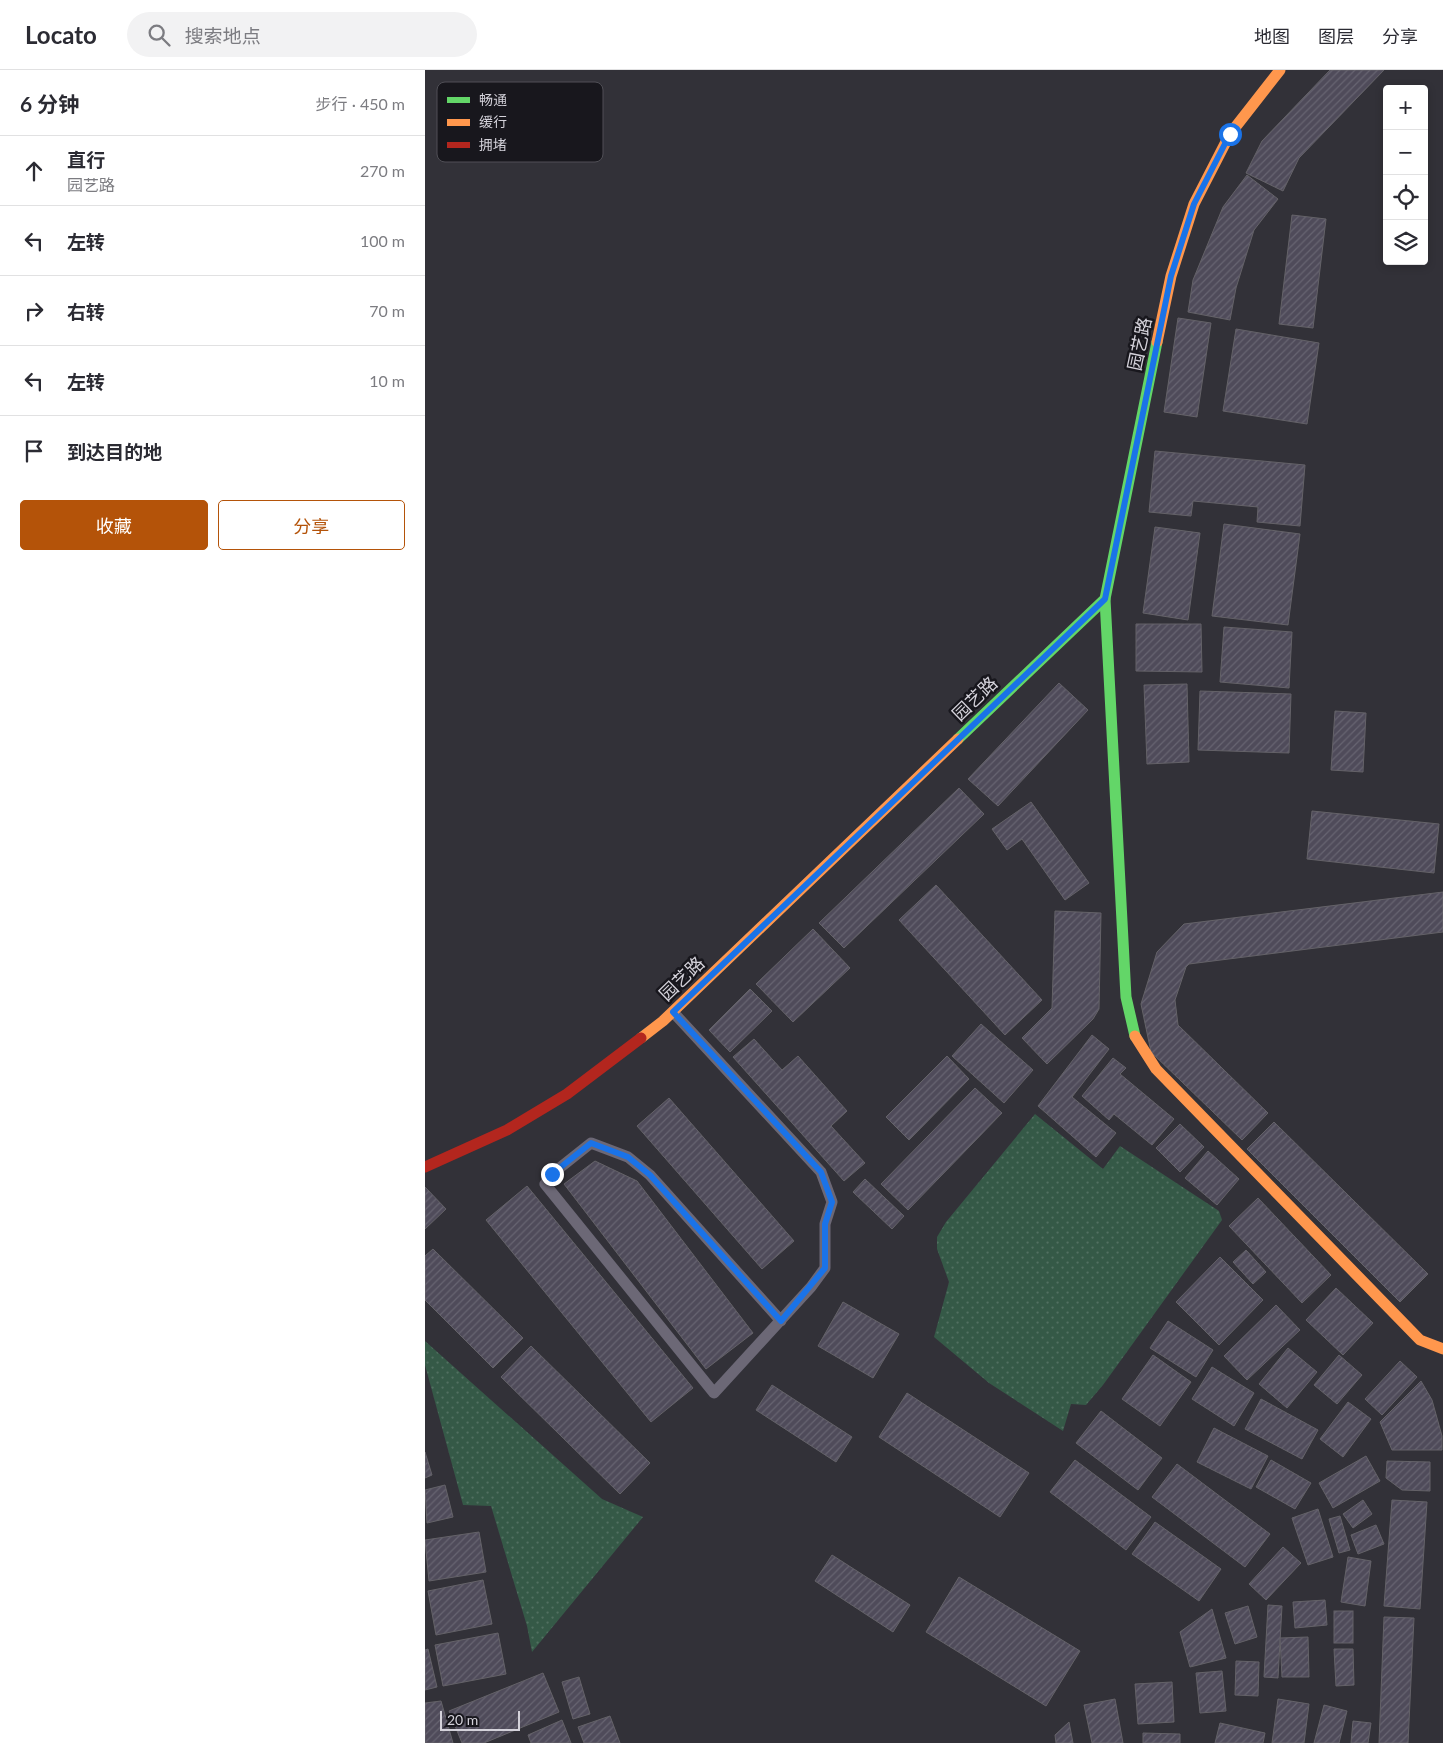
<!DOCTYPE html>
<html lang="zh">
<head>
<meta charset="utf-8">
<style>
  :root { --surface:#fff; --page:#f2f2f3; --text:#2b2b33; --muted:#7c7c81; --line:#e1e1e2; --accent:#b45309 }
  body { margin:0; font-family:Lato,"Noto Sans SC",sans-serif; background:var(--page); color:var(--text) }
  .controls { position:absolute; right:15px; top:15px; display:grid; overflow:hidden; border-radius:5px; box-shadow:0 2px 8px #0003 }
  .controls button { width:45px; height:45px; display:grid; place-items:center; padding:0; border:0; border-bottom:1px solid var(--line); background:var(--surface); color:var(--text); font:25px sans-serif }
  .scale { position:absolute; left:15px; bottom:12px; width:80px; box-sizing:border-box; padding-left:5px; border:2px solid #d4d2da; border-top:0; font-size:14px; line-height:18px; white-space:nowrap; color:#d4d2da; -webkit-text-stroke:4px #18171d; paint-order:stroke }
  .stop { position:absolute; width:15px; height:15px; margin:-11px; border:4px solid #1a73e8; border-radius:50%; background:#fff }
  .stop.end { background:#1a73e8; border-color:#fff; box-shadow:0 1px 5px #0008 }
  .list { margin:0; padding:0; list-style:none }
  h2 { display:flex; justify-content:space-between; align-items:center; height:65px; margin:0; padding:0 20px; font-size:21px }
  h2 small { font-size:16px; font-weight:400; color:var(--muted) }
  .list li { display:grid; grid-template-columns:32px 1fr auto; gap:15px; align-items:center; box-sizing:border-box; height:70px; padding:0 20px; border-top:1px solid var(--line) }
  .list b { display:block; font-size:19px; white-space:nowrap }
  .list p { margin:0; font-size:16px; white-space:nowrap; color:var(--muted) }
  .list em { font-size:16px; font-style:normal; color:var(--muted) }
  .actions { display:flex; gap:10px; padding:15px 20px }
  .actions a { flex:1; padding:11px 0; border:1px solid var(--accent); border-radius:5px; text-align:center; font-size:18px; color:var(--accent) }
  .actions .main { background:var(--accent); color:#fff }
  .icon { flex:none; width:28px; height:28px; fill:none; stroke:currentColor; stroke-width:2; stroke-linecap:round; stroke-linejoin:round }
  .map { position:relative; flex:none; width:1018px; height:1673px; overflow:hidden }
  header { display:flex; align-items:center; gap:30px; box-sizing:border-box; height:70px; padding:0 25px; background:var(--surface); border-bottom:1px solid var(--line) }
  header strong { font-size:24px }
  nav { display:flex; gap:28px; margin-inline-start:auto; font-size:18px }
  .search { width:350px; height:45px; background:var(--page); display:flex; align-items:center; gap:12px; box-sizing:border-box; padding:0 18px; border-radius:28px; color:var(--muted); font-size:19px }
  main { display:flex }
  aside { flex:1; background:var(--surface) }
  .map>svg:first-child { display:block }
  .green { fill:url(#green-dots) }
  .building { fill:url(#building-hatch); stroke:#646268 }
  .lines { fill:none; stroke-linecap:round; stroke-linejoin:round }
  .lane { stroke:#6c6876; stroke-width:11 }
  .fast { stroke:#63d668; stroke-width:11 }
  .slow { stroke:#ff974d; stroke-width:11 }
  .jam { stroke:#b3261e; stroke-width:11 }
  .route { stroke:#1a73e8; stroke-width:6 }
  .labels { text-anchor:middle; stroke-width:5; stroke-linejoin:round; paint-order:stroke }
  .street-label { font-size:18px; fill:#d4d2da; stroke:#18171d }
  .key { fill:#18171d; stroke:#504f56; stroke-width:1 }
  .key-label { font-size:14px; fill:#d4d2da }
</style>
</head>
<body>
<header>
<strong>Locato</strong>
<div class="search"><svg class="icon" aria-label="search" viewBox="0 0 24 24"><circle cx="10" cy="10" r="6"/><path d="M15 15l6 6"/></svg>搜索地点</div>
<nav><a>地图</a><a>图层</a><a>分享</a></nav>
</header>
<main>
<aside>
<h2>6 分钟<small>步行 · 450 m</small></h2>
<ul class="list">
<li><svg class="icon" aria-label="ahead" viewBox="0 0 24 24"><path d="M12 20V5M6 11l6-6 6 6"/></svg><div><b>直行</b><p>园艺路</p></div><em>270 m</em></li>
<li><svg class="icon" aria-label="left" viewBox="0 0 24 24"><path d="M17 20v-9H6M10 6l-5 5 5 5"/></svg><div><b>左转</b></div><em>100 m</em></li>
<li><svg class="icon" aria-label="right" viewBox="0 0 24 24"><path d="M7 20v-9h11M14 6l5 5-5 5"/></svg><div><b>右转</b></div><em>70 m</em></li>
<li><svg class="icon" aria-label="left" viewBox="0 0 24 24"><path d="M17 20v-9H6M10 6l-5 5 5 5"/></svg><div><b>左转</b></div><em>10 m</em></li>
<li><svg class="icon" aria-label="arrive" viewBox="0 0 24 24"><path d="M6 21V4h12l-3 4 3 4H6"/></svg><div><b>到达目的地</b></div></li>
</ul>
<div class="actions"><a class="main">收藏</a><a>分享</a></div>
</aside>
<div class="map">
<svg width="1018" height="1673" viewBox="0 0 1018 1673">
  <defs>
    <pattern id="green-dots" width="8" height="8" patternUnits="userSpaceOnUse" patternTransform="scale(1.25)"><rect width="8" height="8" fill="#355947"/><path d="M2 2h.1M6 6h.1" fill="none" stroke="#517061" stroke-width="1.8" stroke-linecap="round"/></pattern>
    <pattern id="building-hatch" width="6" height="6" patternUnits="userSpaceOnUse" patternTransform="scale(1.25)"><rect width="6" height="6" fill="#4f4b5a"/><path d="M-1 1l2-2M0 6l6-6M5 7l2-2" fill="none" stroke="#676471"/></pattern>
  </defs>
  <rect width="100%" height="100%" fill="#323138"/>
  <g class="green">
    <path d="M 610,1044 L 678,1099 L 695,1076 L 794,1141 L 797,1150 L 678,1315 L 661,1335 L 646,1334 L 638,1361 L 564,1313 L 509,1267 L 524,1212 L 512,1179 L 512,1167 L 521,1152 Z"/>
    <path d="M 0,1271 L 177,1429 L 218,1447 L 107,1582 L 102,1556 L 66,1436 L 38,1435 L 0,1295 Z"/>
  </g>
  <g class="building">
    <path d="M 905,0 L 959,0 L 874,88 L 858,121 L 821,103 L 837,71 Z"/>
    <path d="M 822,105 L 853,129 L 829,160 L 811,218 L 805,250 L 763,242 L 768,210 L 798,137 Z"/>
    <path d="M 867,145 L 901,149 L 888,258 L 854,254 Z"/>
    <path d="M 753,248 L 786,253 L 772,347 L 739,342 Z"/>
    <path d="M 811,259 L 894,273 L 882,354 L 798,341 Z"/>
    <path d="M 730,381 L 880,395 L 875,456 L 832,452 L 833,437 L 768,431 L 766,446 L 724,442 Z"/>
    <path d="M 799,454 L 875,464 L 863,555 L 787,546 Z"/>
    <path d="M 730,457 L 775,463 L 763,550 L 718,543 Z"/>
    <path d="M 711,554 L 776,554 L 777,602 L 711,601 Z"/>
    <path d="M 799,557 L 867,562 L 864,618 L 795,612 Z"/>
    <path d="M 634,613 L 663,640 L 573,736 L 543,709 Z"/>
    <path d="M 762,614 L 764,692 L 722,694 L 719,615 Z"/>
    <path d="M 775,621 L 866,624 L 864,683 L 773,680 Z"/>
    <path d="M 910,641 L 941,643 L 938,702 L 906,700 Z"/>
    <path d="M 534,718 L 559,744 L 419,878 L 394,853 Z"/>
    <path d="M 606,732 L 664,813 L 640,830 L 597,769 L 582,780 L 567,759 Z"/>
    <path d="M 887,741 L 1014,754 L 1009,803 L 882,789 Z"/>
    <path d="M 511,815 L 617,930 L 580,965 L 474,850 Z"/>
    <path d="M 1018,822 L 1018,862 L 764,894 L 761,897 L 750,930 L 753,955 L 843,1043 L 817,1070 L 726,982 L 716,934 L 732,882 L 759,854 Z"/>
    <path d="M 630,841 L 676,843 L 674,939 L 668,949 L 622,994 L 597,968 L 627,938 Z"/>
    <path d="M 388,859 L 425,898 L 368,952 L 331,914 Z"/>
    <path d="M 325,919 L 347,941 L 305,982 L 284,960 Z"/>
    <path d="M 556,954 L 608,1000 L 579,1033 L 527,986 Z"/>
    <path d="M 667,965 L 684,979 L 647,1027 L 691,1063 L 671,1087 L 613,1036 Z"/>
    <path d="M 329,969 L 357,1000 L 373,986 L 422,1041 L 406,1056 L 440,1093 L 419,1111 L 308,987 Z"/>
    <path d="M 522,986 L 544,1009 L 484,1070 L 461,1047 Z"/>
    <path d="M 688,988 L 701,998 L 695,1004 L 749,1049 L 727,1075 L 689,1044 L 684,1050 L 657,1026 Z"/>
    <path d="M 550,1018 L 577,1043 L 483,1140 L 456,1114 Z"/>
    <path d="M 244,1028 L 369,1171 L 337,1199 L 212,1056 Z"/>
    <path d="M 849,1052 L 1003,1204 L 975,1232 L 822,1079 Z"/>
    <path d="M 755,1054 L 779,1077 L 755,1102 L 731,1078 Z"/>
    <path d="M 783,1081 L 814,1109 L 792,1135 L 760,1108 Z"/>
    <path d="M 170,1091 L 212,1111 L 328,1263 L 281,1299 L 139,1114 Z"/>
    <path d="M 440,1109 L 479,1146 L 467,1159 L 428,1122 Z"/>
    <path d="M 102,1116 L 268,1318 L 226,1352 L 61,1150 Z"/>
    <path d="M 0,1117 L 21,1139 L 0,1159 Z"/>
    <path d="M 833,1128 L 906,1205 L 877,1233 L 804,1156 Z"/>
    <path d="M 8,1179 L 98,1268 L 68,1298 L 0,1230 L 0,1186 Z"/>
    <path d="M 821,1180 L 841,1202 L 828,1214 L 808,1192 Z"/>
    <path d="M 795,1187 L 838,1230 L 794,1275 L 751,1232 Z"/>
    <path d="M 911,1218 L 948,1253 L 918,1285 L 881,1250 Z"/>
    <path d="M 418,1232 L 474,1264 L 448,1308 L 393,1276 Z"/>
    <path d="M 851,1235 L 875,1260 L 822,1310 L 799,1286 Z"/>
    <path d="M 743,1251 L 788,1280 L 771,1307 L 725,1278 Z"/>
    <path d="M 106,1276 L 225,1393 L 195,1424 L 76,1307 Z"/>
    <path d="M 863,1278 L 892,1302 L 862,1338 L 834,1314 Z"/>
    <path d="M 728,1285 L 766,1312 L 735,1356 L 697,1329 Z"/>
    <path d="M 914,1285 L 937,1305 L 912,1334 L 889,1315 Z"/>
    <path d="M 975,1291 L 992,1307 L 957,1345 L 940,1329 Z"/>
    <path d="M 787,1297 L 829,1323 L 809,1356 L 767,1329 Z"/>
    <path d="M 996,1311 L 1007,1330 L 1017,1366 L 1017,1380 L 967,1380 L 955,1352 Z"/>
    <path d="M 347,1315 L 427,1367 L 411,1392 L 331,1340 Z"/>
    <path d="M 482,1323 L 604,1403 L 575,1447 L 454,1367 Z"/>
    <path d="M 836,1329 L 893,1360 L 877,1389 L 820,1359 Z"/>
    <path d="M 923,1332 L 946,1349 L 918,1387 L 895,1369 Z"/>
    <path d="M 676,1341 L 737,1388 L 713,1420 L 651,1373 Z"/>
    <path d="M 789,1358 L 843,1386 L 826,1419 L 772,1392 Z"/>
    <path d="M 0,1382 L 7,1405 L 0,1408 Z"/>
    <path d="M 941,1386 L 955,1411 L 908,1438 L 894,1413 Z"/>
    <path d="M 650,1390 L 726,1447 L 701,1480 L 625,1422 Z"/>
    <path d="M 846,1390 L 886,1413 L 870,1439 L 831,1417 Z"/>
    <path d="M 962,1391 L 1005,1392 L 1005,1421 L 977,1420 L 961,1408 Z"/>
    <path d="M 752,1394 L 845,1464 L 820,1497 L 727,1427 Z"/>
    <path d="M 20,1415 L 28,1447 L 2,1453 L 0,1420 Z"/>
    <path d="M 938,1430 L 947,1444 L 928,1458 L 918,1444 Z"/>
    <path d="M 967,1430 L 1002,1432 L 995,1539 L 959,1536 Z"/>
    <path d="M 893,1439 L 908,1487 L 883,1495 L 867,1448 Z"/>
    <path d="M 915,1446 L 925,1480 L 914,1483 L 904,1449 Z"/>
    <path d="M 730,1452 L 796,1499 L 774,1531 L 707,1484 Z"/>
    <path d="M 951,1455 L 959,1474 L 933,1484 L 926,1465 Z"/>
    <path d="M 54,1462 L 61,1502 L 4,1511 L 0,1470 Z"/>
    <path d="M 858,1477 L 876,1493 L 841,1530 L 824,1514 Z"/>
    <path d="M 407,1485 L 485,1535 L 468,1562 L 390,1511 Z"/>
    <path d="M 923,1487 L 946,1491 L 940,1536 L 916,1532 Z"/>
    <path d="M 534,1507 L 655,1581 L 621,1636 L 501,1562 Z"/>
    <path d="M 58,1510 L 67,1554 L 11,1565 L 3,1521 Z"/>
    <path d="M 900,1530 L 902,1555 L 870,1558 L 868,1532 Z"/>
    <path d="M 843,1535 L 857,1536 L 853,1608 L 839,1607 Z"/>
    <path d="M 823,1536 L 832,1567 L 810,1574 L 800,1543 Z"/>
    <path d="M 787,1539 L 801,1588 L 765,1597 L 755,1562 Z"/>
    <rect x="909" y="1541" width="19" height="32"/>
    <path d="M 959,1547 L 989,1548 L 983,1673 L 954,1673 Z"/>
    <path d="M 73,1563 L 81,1604 L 18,1616 L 10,1575 Z"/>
    <path d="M 883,1567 L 884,1607 L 857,1607 L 855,1568 Z"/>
    <path d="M 3,1579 L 12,1617 L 0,1620 L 0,1580 Z"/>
    <path d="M 909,1579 L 928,1579 L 929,1615 L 911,1616 Z"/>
    <path d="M 811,1591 L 834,1592 L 833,1626 L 810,1625 Z"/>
    <path d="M 797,1601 L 801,1641 L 775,1643 L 771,1603 Z"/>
    <path d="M 118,1603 L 134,1642 L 59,1673 L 37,1673 L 24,1641 Z"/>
    <path d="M 154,1607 L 165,1644 L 148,1649 L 137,1612 Z"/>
    <path d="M 747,1612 L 749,1652 L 713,1654 L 710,1614 Z"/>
    <path d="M 690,1629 L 698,1673 L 667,1673 L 659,1635 Z"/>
    <path d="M 853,1629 L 884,1634 L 879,1673 L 847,1673 Z"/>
    <path d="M 16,1631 L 28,1673 L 0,1673 L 0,1633 Z"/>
    <path d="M 899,1635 L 922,1641 L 914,1673 L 889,1673 Z"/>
    <path d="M 185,1646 L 195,1673 L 159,1673 L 153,1657 Z"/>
    <path d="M 137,1650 L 146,1673 L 106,1673 L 103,1665 Z"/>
    <path d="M 928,1651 L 946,1653 L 943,1673 L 926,1673 Z"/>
    <path d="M 644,1652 L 648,1673 L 631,1673 L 630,1665 Z"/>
    <path d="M 795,1653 L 840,1663 L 838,1673 L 790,1673 Z"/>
    <path d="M 718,1663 L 755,1664 L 755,1673 L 718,1673 Z"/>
  </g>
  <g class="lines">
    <path class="lane" d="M 248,942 L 396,1102 L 407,1132 L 400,1154 L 400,1198 L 386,1217 L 289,1323 L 120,1114 L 127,1104 L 166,1073 L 203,1087 L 225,1105 L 356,1251"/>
    <g class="fast">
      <path d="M 680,529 L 701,927 L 710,966"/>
      <path d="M 533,669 L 680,529 L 732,272"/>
    </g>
    <g class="slow">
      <path d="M 732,272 L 746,206 L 769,134 L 805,64 L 855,0"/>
      <path d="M 710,966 L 731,999 L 995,1270 L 1018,1279"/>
      <path d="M 216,968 L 238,951 L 533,669"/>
    </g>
    <path class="jam" d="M 0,1097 L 82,1060 L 142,1024 L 216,968"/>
  </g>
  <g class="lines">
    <path class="route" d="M 127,1104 L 166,1073 L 203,1087 L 225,1105 L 356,1251 L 400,1198 L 400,1154 L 407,1132 L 396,1102 L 248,942 L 680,529 L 746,206 L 769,134 L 805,64"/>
  </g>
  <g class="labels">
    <g class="street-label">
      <text transform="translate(715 274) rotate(-78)" y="6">园艺路</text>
      <text transform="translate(550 629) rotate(-44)" y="6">园艺路</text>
      <text transform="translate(257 909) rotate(-44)" y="6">园艺路</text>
    </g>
  </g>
  <rect x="12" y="12" width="166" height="80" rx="8" class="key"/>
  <rect x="22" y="27" width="23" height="6" fill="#63d668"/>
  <rect x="22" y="49" width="23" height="7" fill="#ff974d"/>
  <rect x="22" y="72" width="23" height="6" fill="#b3261e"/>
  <g class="key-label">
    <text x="54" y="35">畅通</text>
    <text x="54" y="57">缓行</text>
    <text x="54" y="80">拥堵</text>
  </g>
</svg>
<div class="controls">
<button>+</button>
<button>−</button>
<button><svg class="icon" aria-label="locate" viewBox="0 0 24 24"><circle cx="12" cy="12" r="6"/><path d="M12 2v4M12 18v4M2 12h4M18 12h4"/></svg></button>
<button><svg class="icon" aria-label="layers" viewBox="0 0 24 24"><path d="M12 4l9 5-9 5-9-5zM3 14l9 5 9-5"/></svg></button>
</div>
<div class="scale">20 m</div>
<div class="stop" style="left:805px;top:64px"></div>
<div class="stop end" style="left:127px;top:1104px"></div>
</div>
</main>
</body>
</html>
